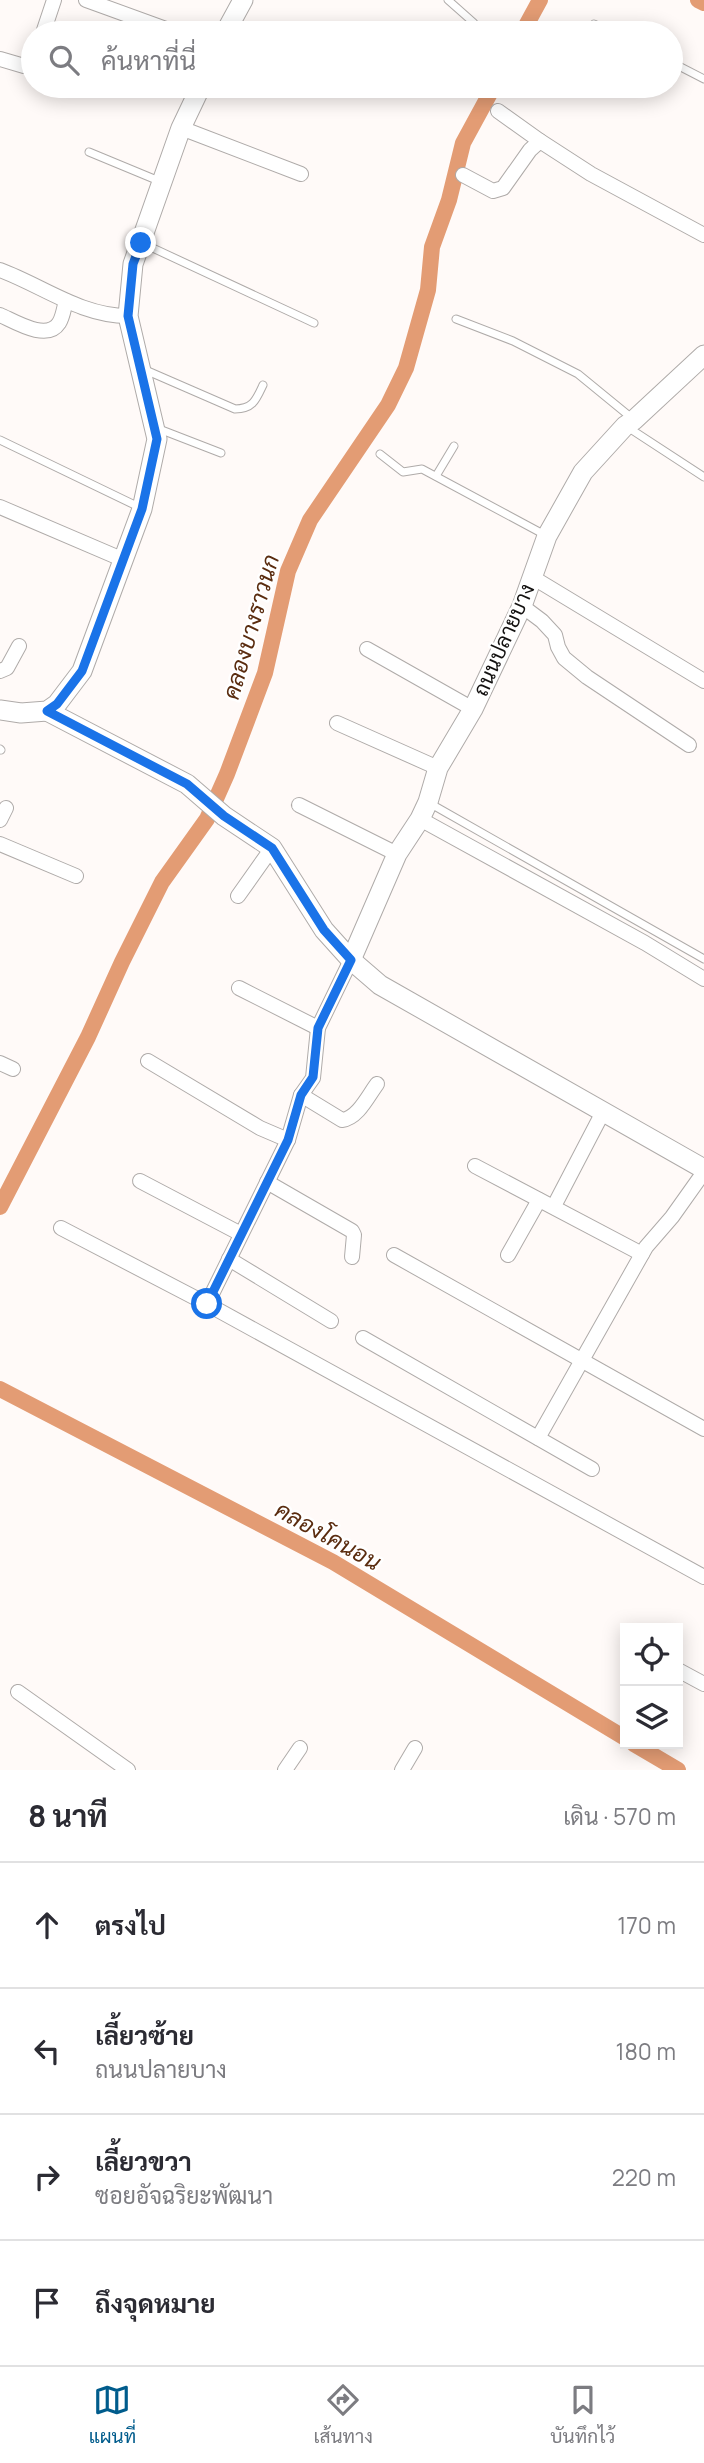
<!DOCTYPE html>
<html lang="th">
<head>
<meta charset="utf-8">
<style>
  :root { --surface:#fff; --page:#f7f7f7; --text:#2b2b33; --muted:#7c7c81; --line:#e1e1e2; --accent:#005c8c }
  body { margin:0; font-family:Manrope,Sarabun,sans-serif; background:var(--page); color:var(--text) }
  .controls { position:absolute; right:21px; bottom:21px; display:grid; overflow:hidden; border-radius:0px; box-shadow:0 4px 18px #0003 }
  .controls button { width:63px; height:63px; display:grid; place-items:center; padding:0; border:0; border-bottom:2px solid var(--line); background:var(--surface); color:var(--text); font:35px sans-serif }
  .stop { position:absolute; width:21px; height:21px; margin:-16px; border:5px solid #1a73e8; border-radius:50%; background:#fff }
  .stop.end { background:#1a73e8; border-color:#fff; box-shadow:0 2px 7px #0008 }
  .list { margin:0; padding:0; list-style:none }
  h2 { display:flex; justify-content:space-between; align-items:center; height:91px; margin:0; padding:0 28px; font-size:30px }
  h2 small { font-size:23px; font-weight:400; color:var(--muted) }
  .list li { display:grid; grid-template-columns:46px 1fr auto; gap:21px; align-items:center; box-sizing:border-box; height:126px; padding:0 28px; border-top:2px solid var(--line) }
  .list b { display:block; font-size:26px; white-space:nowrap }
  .list p { margin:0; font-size:23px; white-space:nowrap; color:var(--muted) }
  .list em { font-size:23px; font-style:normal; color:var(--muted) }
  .icon { flex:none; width:38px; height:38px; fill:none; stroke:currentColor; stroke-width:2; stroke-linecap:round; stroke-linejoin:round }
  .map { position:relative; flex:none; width:704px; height:1770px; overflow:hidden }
  .search { position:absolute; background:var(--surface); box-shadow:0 4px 18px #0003; left:21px; right:21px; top:21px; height:77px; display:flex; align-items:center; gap:18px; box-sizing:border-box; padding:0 24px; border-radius:38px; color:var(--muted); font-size:26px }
  .sheet { height:595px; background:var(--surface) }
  nav { display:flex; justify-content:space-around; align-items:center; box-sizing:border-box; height:98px; border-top:2px solid var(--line); background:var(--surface); font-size:19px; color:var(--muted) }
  nav a { display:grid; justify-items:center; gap:4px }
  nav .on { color:var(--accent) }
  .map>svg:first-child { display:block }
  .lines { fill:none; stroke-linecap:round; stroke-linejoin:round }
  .canal { stroke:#e39c74; stroke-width:16 }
  .lane-casing { stroke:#afaba9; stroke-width:9 }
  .street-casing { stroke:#afaba9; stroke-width:16 }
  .secondary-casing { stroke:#afaba9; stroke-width:21 }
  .lane { stroke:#fff; stroke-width:7 }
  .street { stroke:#fff; stroke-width:14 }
  .secondary { stroke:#fff; stroke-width:19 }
  .route { stroke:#1a73e8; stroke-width:9 }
  .labels { text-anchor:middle; stroke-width:5; stroke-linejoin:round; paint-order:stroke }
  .street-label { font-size:21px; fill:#131110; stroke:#fff }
  .water-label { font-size:23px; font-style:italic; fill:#5a2c0f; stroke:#fff }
</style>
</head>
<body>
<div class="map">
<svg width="704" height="1770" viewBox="0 0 704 1770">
  <rect width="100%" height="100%" fill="#fffaf8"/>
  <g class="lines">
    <g class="canal">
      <path d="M 698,0 L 704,3"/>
      <path d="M 522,33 L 540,0"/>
      <path d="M 0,1207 L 88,1037 L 122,962 L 162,882 L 207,819 L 227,774 L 265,673 L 288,571 L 310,520 L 388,405 L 406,368 L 428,290 L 432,247 L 449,200 L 463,143 L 494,86"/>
      <path d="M 0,1389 L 333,1562 L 625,1738"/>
      <path d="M 634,1744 L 678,1770"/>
    </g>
    <g class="lane-casing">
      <g id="lane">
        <path d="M 448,0 L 474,23"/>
        <path d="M 594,24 L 613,33"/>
        <path d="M 230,25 L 255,33"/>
        <path d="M 671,62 L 704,79"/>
        <path d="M 89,152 L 159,181"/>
        <path d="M 142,243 L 314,323"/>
        <path d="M 456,319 L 513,341 L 578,374 L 633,419"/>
        <path d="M 143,369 L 235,409 C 253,409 256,400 263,385"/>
        <path d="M 629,428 L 704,477"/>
        <path d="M 159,429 L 221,453"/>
        <path d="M 0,440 L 141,508"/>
        <path d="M 380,454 L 403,472 L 422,469 L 545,535"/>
        <path d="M 436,476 L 454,446"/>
        <path d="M 0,749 L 1,750"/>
        <path d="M 431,804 L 704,959"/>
      </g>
    </g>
    <g class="street-casing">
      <g id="street">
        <path d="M 86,0 L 177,33"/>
        <path d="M 43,33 L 54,0"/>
        <path d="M 0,59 L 24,66 L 33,60"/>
        <path d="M 498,111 L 540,141"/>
        <path d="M 181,128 L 301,174"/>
        <path d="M 463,175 L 493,191 L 503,188 L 530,150 L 540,141 L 591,174 L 704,235"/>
        <path d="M 0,270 C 43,286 81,316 128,316"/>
        <path d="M 0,315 C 14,321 47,342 59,323 C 63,317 64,307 66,301"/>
        <path d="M 0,507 L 124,560"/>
        <path d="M 532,577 L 704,681"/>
        <path d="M 522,606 L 542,621 L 555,635 L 558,647 L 564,658 L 587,677 L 689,745"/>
        <path d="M 367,649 L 473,709"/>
        <path d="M 0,671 L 7,668 L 19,646"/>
        <path d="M 337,723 L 438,768"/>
        <path d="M 299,805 L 397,854"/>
        <path d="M 420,819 L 645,943 L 704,979"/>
        <path d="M 0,820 L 6,808"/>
        <path d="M 0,844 L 76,876"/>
        <path d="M 238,896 L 272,848"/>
        <path d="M 239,988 L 318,1028"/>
        <path d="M 148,1061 L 260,1128 L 288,1140"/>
        <path d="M 0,1063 L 13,1069"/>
        <path d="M 301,1095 L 342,1120 C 358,1118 368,1096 377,1084"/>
        <path d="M 475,1166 L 642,1254"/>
        <path d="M 140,1181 L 241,1234"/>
        <path d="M 267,1182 L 352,1231 L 354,1235 L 352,1257"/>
        <path d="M 554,1206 L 603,1112"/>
        <path d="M 61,1228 L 207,1304 L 704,1577"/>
        <path d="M 394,1255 L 704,1429"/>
        <path d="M 508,1255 L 539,1200"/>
        <path d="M 229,1259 L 331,1321"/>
        <path d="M 207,1304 L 288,1140 L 301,1095 L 313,1078 L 318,1028 L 351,960"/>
        <path d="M 363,1338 L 592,1469"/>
        <path d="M 538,1438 L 646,1247 L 672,1217 L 704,1172"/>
        <path d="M 678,1670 L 704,1684"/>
        <path d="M 18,1692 L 128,1770"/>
        <path d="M 285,1770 L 300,1748"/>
        <path d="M 402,1770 L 415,1748"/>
      </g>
    </g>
    <g class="secondary-casing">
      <g id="secondary">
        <path d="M 225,33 L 243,0"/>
        <path d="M 0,710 L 21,713 L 47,711 L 57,704 L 82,671 L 142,509 L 157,439 L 128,316 L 133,264 L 181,128 L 201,86"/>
        <path d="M 47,711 L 187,784 L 224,816 L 272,848 L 324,930 L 351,960 L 380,985 L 704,1169"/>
        <path d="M 351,960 L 397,854 L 420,819 L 428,802 L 438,768 L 473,709 L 522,606 L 547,536 L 583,472 L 625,426 L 634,420 L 704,355"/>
      </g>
    </g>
    <use href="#lane" class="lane"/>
    <use href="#street" class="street"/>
    <use href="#secondary" class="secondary"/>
  </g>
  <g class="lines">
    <path class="route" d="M 141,243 L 133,264 L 128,316 L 157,439 L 142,509 L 82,671 L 57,704 L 47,711 L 187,784 L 224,816 L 272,848 L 324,930 L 351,960 L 318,1028 L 313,1077 L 301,1095 L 288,1140 L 207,1304"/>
  </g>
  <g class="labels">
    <g class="street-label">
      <text transform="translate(504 640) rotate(-66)" y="7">ถนนปลายบาง</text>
    </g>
    <g class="water-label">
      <text transform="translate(251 627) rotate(-74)" y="8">คลองบางราวนก</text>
      <text transform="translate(328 1536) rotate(29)" y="8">คลองโคนอน</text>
    </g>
  </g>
</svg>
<div class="controls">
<button><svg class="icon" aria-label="locate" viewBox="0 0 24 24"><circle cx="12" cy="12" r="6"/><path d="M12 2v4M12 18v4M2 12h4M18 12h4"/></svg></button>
<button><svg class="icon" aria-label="layers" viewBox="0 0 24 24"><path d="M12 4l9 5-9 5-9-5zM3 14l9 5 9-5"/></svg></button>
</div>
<div class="stop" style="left:207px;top:1304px"></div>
<div class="stop end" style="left:141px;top:243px"></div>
<div class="search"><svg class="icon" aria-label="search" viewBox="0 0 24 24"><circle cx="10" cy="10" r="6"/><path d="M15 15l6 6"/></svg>ค้นหาที่นี่</div>
</div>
<section class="sheet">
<h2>8 นาที<small>เดิน · 570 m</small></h2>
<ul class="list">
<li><svg class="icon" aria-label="ahead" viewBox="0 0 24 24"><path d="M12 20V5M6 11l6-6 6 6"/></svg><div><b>ตรงไป</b></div><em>170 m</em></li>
<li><svg class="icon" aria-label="left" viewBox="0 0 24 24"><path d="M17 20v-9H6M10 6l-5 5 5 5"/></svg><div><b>เลี้ยวซ้าย</b><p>ถนนปลายบาง</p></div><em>180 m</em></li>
<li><svg class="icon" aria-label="right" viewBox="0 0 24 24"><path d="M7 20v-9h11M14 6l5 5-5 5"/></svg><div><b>เลี้ยวขวา</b><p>ซอยอัจฉริยะพัฒนา</p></div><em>220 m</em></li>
<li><svg class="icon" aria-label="arrive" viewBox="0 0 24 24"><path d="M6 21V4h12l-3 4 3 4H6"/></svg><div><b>ถึงจุดหมาย</b></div></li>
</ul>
</section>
<nav>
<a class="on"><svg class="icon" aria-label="map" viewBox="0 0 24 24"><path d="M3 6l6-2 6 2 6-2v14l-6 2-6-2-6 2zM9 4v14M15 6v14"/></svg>แผนที่</a>
<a><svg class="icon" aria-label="directions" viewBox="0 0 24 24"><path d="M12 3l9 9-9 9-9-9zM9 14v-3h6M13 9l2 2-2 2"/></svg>เส้นทาง</a>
<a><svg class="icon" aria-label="saved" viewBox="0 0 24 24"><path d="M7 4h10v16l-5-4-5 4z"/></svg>บันทึกไว้</a>
</nav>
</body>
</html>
